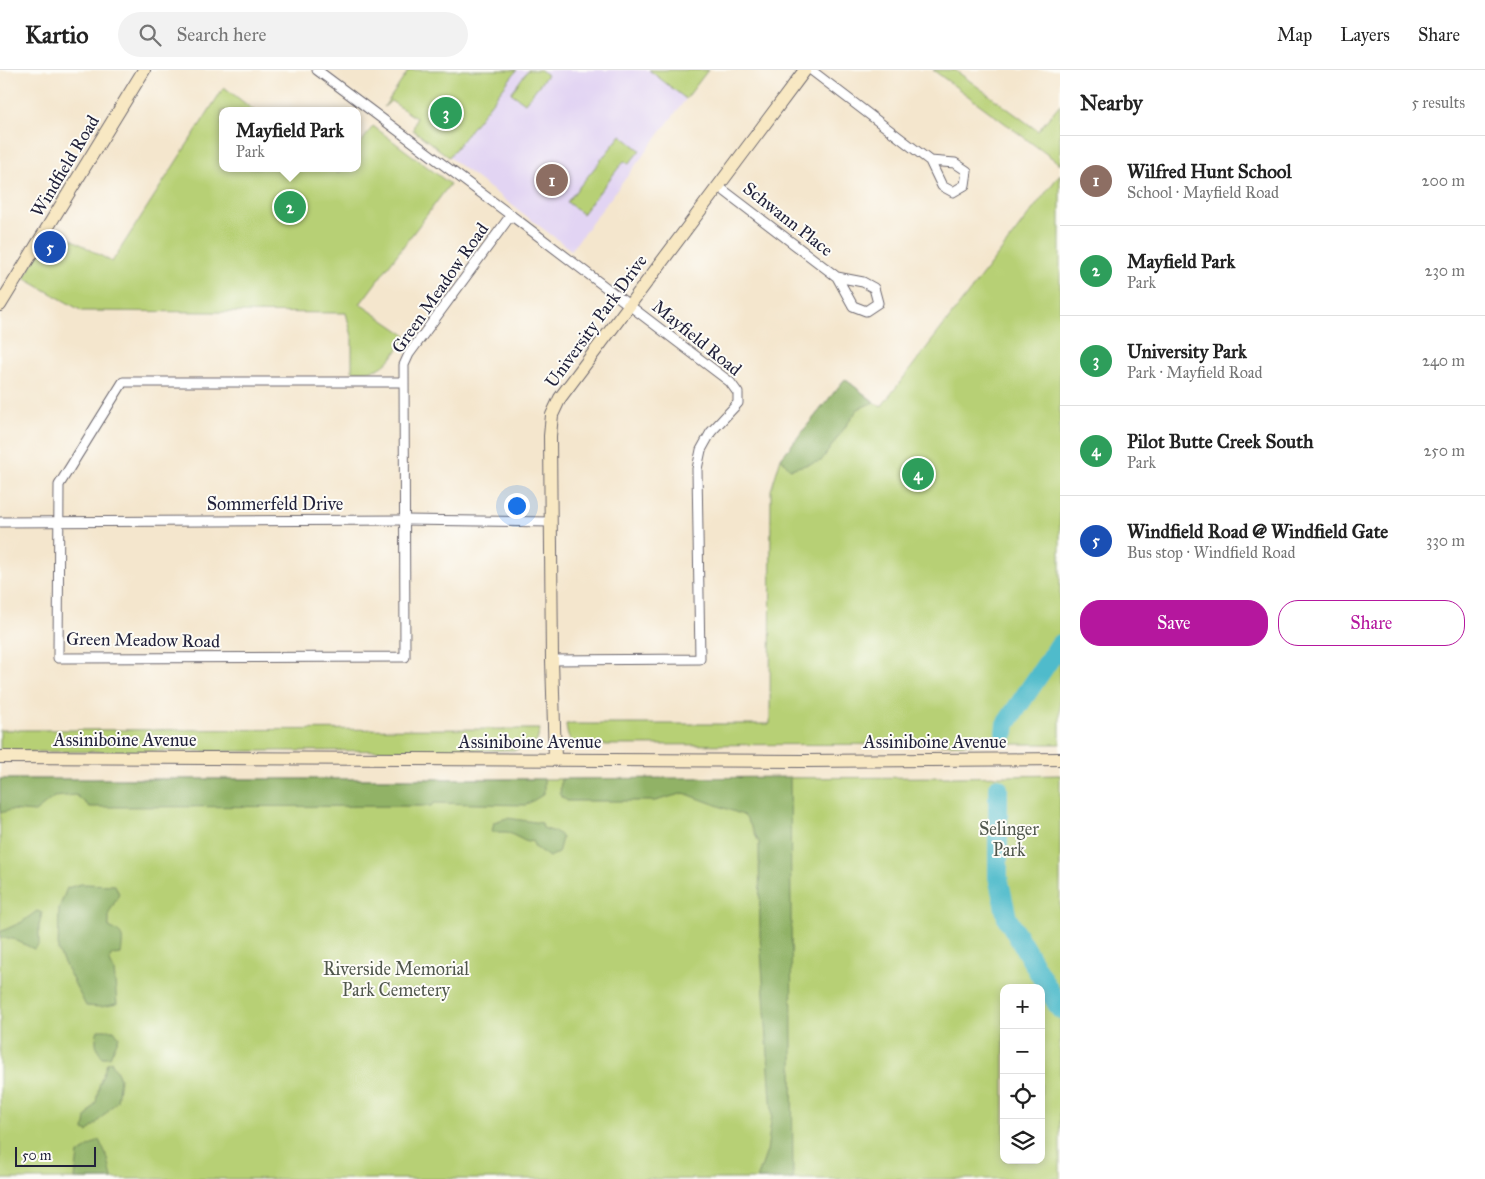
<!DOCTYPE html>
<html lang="en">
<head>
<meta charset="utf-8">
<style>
  :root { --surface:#fff; --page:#f2f2f2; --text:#222; --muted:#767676; --line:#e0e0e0; --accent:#b5179e }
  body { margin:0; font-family:"IM FELL Great Primer",serif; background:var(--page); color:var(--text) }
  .controls { position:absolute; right:15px; bottom:15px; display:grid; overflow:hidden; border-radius:10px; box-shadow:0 2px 8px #0003 }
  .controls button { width:45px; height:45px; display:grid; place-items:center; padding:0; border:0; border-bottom:1px solid var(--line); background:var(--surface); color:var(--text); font:25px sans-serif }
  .scale { position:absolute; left:15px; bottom:12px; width:81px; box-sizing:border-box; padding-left:5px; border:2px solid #22223b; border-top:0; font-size:14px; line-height:18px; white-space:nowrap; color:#22223b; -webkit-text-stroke:4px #fdfcf7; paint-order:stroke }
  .you { position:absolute; left:516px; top:435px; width:18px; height:18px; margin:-12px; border:4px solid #fff; border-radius:50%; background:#1a73e8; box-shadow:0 0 0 8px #1a73e833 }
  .badge { display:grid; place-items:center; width:32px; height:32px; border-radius:50%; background:var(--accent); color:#fff; font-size:16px; font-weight:700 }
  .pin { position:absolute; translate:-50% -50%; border:2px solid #fff; box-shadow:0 1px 5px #0006 }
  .popup { position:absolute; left:219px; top:37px; width:142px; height:65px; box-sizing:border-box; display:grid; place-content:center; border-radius:10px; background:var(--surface); filter:drop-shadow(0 1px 4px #0005); font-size:16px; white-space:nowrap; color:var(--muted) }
  .popup b { font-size:19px; color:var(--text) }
  .popup::after { content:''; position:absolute; left:50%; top:100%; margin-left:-10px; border:10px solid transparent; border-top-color:var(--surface) }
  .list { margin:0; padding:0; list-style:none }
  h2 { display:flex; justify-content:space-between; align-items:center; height:65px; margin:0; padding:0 20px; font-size:21px }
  h2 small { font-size:16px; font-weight:400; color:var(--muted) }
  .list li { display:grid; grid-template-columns:32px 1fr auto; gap:15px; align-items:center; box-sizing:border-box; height:90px; padding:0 20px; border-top:1px solid var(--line) }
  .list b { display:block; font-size:19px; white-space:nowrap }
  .list p { margin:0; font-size:16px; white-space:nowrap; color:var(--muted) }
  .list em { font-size:16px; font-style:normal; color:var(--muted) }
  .actions { display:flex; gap:10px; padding:15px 20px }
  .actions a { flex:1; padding:11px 0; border:1px solid var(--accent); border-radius:20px; text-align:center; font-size:18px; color:var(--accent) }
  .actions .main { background:var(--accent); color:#fff }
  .icon { flex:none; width:28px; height:28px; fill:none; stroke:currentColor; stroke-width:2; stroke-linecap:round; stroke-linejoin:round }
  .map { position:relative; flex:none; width:1060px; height:1109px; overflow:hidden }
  header { display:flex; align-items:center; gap:30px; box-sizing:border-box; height:70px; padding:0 25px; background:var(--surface); border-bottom:1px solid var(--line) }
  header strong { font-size:24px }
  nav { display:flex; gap:28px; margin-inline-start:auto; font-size:18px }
  .search { width:350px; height:45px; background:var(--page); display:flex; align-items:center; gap:12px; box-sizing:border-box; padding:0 18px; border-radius:28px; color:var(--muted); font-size:19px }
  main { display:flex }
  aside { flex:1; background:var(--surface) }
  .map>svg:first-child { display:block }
  .built { fill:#e2d4f3 }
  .green { fill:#b7d075; stroke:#6c7958; fill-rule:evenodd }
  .forest { fill:#91b266; stroke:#5a6a50 }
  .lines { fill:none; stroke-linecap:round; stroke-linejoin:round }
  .river { stroke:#4fbbcb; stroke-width:20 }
  .street-casing { stroke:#6c676e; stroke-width:11 }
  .secondary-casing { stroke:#6c676e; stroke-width:14 }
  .street { stroke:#fff; stroke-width:9 }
  .secondary { stroke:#f8e8c3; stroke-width:12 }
  .labels { text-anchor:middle; stroke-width:4; stroke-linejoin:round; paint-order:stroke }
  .street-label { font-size:18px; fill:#22223b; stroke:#fdfcf7 }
  .park-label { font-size:18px; fill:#4f564c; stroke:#fdfcf7 }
</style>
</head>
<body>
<header>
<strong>Kartio</strong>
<div class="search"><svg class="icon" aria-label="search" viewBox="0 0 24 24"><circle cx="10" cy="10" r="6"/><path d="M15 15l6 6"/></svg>Search here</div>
<nav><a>Map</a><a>Layers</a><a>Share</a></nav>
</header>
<main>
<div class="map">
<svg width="1060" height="1109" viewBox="0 0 1060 1109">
  <rect width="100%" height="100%" fill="#fdfcf7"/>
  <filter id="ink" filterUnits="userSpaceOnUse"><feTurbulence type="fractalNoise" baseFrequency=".02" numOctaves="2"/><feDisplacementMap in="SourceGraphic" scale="10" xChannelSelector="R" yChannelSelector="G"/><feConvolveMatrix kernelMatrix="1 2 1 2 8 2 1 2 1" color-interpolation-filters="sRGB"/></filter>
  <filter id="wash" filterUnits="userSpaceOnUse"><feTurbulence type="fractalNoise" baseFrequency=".0096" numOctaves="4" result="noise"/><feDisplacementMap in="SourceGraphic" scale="20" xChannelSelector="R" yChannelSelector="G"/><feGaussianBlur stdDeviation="1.12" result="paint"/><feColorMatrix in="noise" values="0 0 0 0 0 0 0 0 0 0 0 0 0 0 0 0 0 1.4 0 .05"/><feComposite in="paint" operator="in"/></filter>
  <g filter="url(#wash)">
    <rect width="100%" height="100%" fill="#f4e6cd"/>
    <path class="built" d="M 517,0 L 649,0 L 686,29 L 571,180 L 449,87 Z"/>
    <g class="green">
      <path d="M 409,0 L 517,0 L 449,87 L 413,60 L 416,48 L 391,31 L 384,37 Z"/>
      <path d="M 528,0 L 541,0 L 547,5 L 525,33 L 511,23 Z"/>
      <path d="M 649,0 L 708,0 L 686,29 Z"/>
      <path d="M 933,0 L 955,0 L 1038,61 L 1060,34 L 1060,94 Z"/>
      <path d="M 224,17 L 255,41 L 222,41 L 222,98 L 331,98 L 338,103 L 342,98 L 358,98 L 358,77 L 373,56 L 450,114 L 360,234 L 407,266 C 398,278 388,298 373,300 C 367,302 359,301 352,301 L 352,266 L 346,243 L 82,241 L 24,208 L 54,159 L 112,192 Z"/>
      <path d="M 621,65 L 640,80 L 629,94 L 624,91 L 582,144 L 567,132 Z"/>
      <path d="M 1060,104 L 1060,674 L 579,675 C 568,671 567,665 566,654 L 770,654 L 771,420 L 781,388 L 845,309 L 881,337 Z"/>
      <path d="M 540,659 L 537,671 L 530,676 L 515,680 L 0,682 L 0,660 Z"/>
      <path d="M 1060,705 L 1060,1109 L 0,1109 L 0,709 L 561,709 L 956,707 ZM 1004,918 L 1041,918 L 1041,1090 L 1004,1090 Z"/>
    </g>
    <g class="forest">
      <path d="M 845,309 L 874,332 L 858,339 L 821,391 L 790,399 L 781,388 Z"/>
      <path d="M 790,707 L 793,1109 L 757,1109 L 767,1081 L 772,1044 L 760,866 L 759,772 L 747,749 L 743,745 L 684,723 L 655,731 L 567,731 L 560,725 L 561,709 Z"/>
      <path d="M 0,709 L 544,709 L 544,724 L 526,735 L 434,733 L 431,736 L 90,737 L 76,725 L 54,727 L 35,742 L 11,740 L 0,743 Z"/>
      <path d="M 507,748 L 542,753 L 543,758 L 558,763 L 562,768 L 558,783 L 549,787 L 535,777 L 532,771 L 527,772 L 507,762 L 492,762 L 494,752 Z"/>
      <path d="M 81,814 L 115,815 L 119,824 L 109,843 L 109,857 C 125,864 123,867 121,884 L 112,885 L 109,890 L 114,900 L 117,934 L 101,937 L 86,936 L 58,881 L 59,838 L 67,818 Z"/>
      <path d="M 37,841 L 42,843 L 39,856 L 39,874 L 34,879 L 13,869 L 0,868 L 0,862 L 22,852 Z"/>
      <path d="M 98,960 L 114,960 L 119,967 L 110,987 L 102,987 C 96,978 94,971 98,960 Z"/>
      <path d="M 111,991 L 120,1008 L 117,1031 L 88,1062 L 84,1060 L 86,1048 L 96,1032 L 99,1016 L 107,993 Z"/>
      <path d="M 99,1070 L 108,1089 L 112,1109 L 75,1109 L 78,1084 Z"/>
    </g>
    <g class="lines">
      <g class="river">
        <path d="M 1005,662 L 1006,654 L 1060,574"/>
        <path d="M 998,718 L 998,807 L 1007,848 L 1060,939"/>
      </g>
    </g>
  </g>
  <g filter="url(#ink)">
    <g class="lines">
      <g class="street-casing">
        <g id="street">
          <path d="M 317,0 L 520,152 L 730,312 L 738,323 L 738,333 L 711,362 L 701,380 L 697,399 L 700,589 L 552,590"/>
          <path d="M 811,0 L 930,91 L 942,116 L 953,122 L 965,115 L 967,101 L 955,93 L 930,91"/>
          <path d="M 718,116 L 837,207 L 853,236 L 866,241 L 878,233 L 874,218 L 863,212 L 837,207"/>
          <path d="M 404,312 L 123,312 L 59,415 L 58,588 L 405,587 L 404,295 L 409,284 L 511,145"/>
          <path d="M 0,452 L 404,450 L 551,452"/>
        </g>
      </g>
      <g class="secondary-casing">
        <g id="secondary">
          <path d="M 0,235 L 144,0"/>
          <path d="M 0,687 L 804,691 L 1060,689"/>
          <path d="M 555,689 L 552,590 L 550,366 L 552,345 L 560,328 L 805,0"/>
        </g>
      </g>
      <use href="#street" class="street"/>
      <use href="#secondary" class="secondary"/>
    </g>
  </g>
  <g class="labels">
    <g class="street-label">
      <text transform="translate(65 96) rotate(-59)" y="6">Windfield Road</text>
      <text transform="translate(788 149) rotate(38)" y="6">Schwann Place</text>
      <text transform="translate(440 218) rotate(-55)" y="6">Green Meadow Road</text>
      <text transform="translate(596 251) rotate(-54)" y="6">University Park Drive</text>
      <text transform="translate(697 268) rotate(39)" y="6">Mayfield Road</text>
      <text x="275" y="440">Sommerfeld Drive</text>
      <text transform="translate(143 570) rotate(1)" y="6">Green Meadow Road</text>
      <text x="125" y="676">Assiniboine Avenue</text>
      <text x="530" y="678">Assiniboine Avenue</text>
      <text x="935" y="678">Assiniboine Avenue</text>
    </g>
    <g class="park-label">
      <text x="1009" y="765">Selinger<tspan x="1009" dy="21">Park</tspan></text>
      <text x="396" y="905">Riverside Memorial<tspan x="396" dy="21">Park Cemetery</tspan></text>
    </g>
  </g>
</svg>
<div class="controls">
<button>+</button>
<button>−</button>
<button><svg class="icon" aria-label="locate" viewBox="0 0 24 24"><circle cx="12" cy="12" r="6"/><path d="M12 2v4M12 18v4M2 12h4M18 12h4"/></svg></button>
<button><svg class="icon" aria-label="layers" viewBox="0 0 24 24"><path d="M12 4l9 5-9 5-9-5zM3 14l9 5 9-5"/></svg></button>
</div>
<div class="scale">50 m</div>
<div class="you"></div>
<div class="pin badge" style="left:552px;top:110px;background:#8d6e63">1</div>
<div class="pin badge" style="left:290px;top:137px;background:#2e9e5b">2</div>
<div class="popup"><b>Mayfield Park</b>Park</div>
<div class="pin badge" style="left:446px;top:43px;background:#2e9e5b">3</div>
<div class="pin badge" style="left:918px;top:404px;background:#2e9e5b">4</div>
<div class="pin badge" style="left:50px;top:177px;background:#1a4fb4">5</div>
</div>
<aside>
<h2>Nearby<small>5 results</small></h2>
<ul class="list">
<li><span class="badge" style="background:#8d6e63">1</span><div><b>Wilfred Hunt School</b><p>School · Mayfield Road</p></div><em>200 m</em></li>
<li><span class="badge" style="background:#2e9e5b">2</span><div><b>Mayfield Park</b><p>Park</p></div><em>230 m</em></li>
<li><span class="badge" style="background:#2e9e5b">3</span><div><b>University Park</b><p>Park · Mayfield Road</p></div><em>240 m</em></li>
<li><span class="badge" style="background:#2e9e5b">4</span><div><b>Pilot Butte Creek South</b><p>Park</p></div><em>250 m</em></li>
<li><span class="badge" style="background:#1a4fb4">5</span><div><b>Windfield Road @ Windfield Gate</b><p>Bus stop · Windfield Road</p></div><em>330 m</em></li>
</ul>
<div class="actions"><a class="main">Save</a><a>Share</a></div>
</aside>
</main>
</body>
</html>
